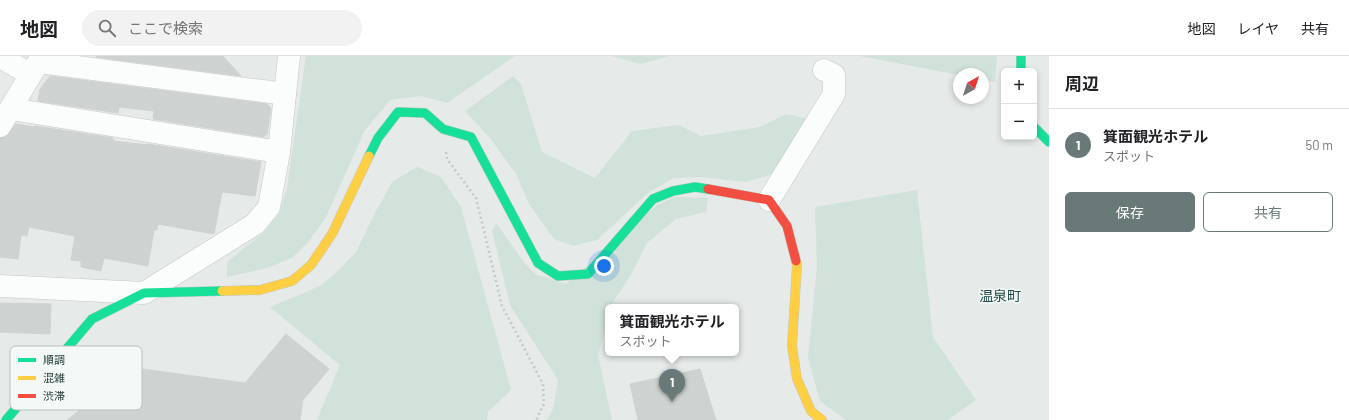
<!DOCTYPE html>
<html lang="ja">
<head>
<meta charset="utf-8">
<style>
  :root { --surface:#fff; --page:#f2f2f2; --text:#202124; --muted:#757577; --line:#e0e0e0; --accent:#697977 }
  body { margin:0; font-family:Barlow,"Noto Sans JP",sans-serif; background:var(--page); color:var(--text) }
  .controls { position:absolute; right:12px; top:12px; display:grid; overflow:hidden; border-radius:6px; box-shadow:0 2px 6px #0003 }
  .controls button { width:36px; height:36px; display:grid; place-items:center; padding:0; border:0; border-bottom:1px solid var(--line); background:var(--surface); color:var(--text); font:20px sans-serif }
  .compass { position:absolute; left:953px; top:12px; width:36px; height:36px; border-radius:50%; background:var(--surface); box-shadow:0 2px 6px #0003; rotate:39deg }
  .you { position:absolute; left:604px; top:210px; width:14px; height:14px; margin:-10px; border:3px solid #fff; border-radius:50%; background:#1a73e8; box-shadow:0 0 0 6px #1a73e833 }
  .badge { display:grid; place-items:center; width:26px; height:26px; border-radius:50%; background:var(--accent); color:#fff; font-size:13px; font-weight:700 }
  .pin { position:absolute; translate:-50% -33px; filter:drop-shadow(0 1px 2px #0008) }
  .pin::after { content:''; position:absolute; top:21px; width:14px; height:12px; background:inherit; clip-path:polygon(0 0,100% 0,50% 100%) }
  .popup { position:absolute; left:605px; top:248px; width:134px; height:52px; box-sizing:border-box; display:grid; place-content:center; border-radius:6px; background:var(--surface); filter:drop-shadow(0 1px 3px #0005); font-size:13px; white-space:nowrap; color:var(--muted) }
  .popup b { font-size:15px; color:var(--text) }
  .popup::after { content:''; position:absolute; left:50%; top:100%; margin-left:-8px; border:8px solid transparent; border-top-color:var(--surface) }
  .list { margin:0; padding:0; list-style:none }
  h2 { display:flex; justify-content:space-between; align-items:center; height:52px; margin:0; padding:0 16px; font-size:17px }
  h2 small { font-size:13px; font-weight:400; color:var(--muted) }
  .list li { display:grid; grid-template-columns:26px 1fr auto; gap:12px; align-items:center; box-sizing:border-box; height:72px; padding:0 16px; border-top:1px solid var(--line) }
  .list b { display:block; font-size:15px; white-space:nowrap }
  .list p { margin:0; font-size:13px; white-space:nowrap; color:var(--muted) }
  .list em { font-size:13px; font-style:normal; color:var(--muted) }
  .actions { display:flex; gap:8px; padding:12px 16px }
  .actions a { flex:1; padding:9px 0; border:1px solid var(--accent); border-radius:6px; text-align:center; font-size:14px; color:var(--accent) }
  .actions .main { background:var(--accent); color:#fff }
  .icon { flex:none; width:22px; height:22px; fill:none; stroke:currentColor; stroke-width:2; stroke-linecap:round; stroke-linejoin:round }
  .map { position:relative; flex:none; width:1049px; height:364px; overflow:hidden }
  header { display:flex; align-items:center; gap:24px; box-sizing:border-box; height:56px; padding:0 20px; background:var(--surface); border-bottom:1px solid var(--line) }
  header strong { font-size:19px }
  nav { display:flex; gap:22px; margin-inline-start:auto; font-size:14px }
  .search { width:280px; height:36px; background:var(--page); display:flex; align-items:center; gap:10px; box-sizing:border-box; padding:0 14px; border-radius:22px; color:var(--muted); font-size:15px }
  main { display:flex }
  aside { flex:1; background:var(--surface) }
  .map>svg:first-child { display:block }
  .green { fill:#d0e2d9 }
  .building { fill:#ced3d2; stroke:#ced3d2 }
  .lines { fill:none; stroke-linecap:round; stroke-linejoin:round }
  .street-casing { stroke:#c3c7c6; stroke-width:23 }
  .fast-casing { stroke:#c2c8c6; stroke-width:10 }
  .slow-casing { stroke:#c2c8c6; stroke-width:10 }
  .jam-casing { stroke:#c2c8c6; stroke-width:10 }
  .path { stroke:#c2cac9; stroke-width:2.5; stroke-dasharray:2 3; stroke-linecap:butt }
  .street { stroke:#fbfcfc; stroke-width:22 }
  .fast { stroke:#16e098; stroke-width:9 }
  .slow { stroke:#ffcf43; stroke-width:9 }
  .jam { stroke:#f24e42; stroke-width:9 }
  .labels { text-anchor:middle; stroke-width:3; stroke-linejoin:round; paint-order:stroke }
  .neighbourhood-label { font-size:14px; fill:#224c4a; stroke:#f4f9f7 }
  .key { fill:#f4f9f7; stroke:#b6c0be; stroke-width:1 }
  .key-label { font-size:11px; fill:#253c3a }
</style>
</head>
<body>
<header>
<strong>地図</strong>
<div class="search"><svg class="icon" aria-label="search" viewBox="0 0 24 24"><circle cx="10" cy="10" r="6"/><path d="M15 15l6 6"/></svg>ここで検索</div>
<nav><a>地図</a><a>レイヤ</a><a>共有</a></nav>
</header>
<main>
<div class="map">
<svg width="1049" height="364" viewBox="0 0 1049 364">
  <rect width="100%" height="100%" fill="#e6eae9"/>
  <g class="green">
    <path d="M 306,0 L 515,0 L 447,47 L 421,40 L 390,44 L 365,74 L 325,163 L 309,185 L 292,202 L 267,212 L 227,221 L 227,206 L 263,177 L 279,158 L 287,132 Z"/>
    <path d="M 611,0 L 669,0 L 641,8 Z"/>
    <path d="M 860,0 L 997,0 L 995,26 L 983,24 L 983,18 L 959,18 L 959,19 Z"/>
    <path d="M 513,20 L 521,28 L 542,96 L 595,122 L 632,75 L 679,69 L 701,80 L 760,71 L 786,58 L 808,63 L 773,118 L 746,126 L 701,121 L 674,122 L 649,136 L 597,184 L 573,190 L 554,183 L 529,148 L 516,118 L 490,82 L 465,55 Z"/>
    <path d="M 417,111 L 441,121 L 461,151 L 511,334 L 488,356 L 487,364 L 317,364 L 340,309 L 270,251 L 320,230 L 340,213 L 356,196 L 374,159 L 392,126 Z"/>
    <path d="M 917,134 L 933,281 L 976,344 L 948,364 L 846,364 L 820,345 L 808,302 L 817,210 L 815,151 Z"/>
    <path d="M 675,141 L 708,142 L 706,156 L 676,163 L 647,187 L 632,217 L 613,246 L 611,251 L 608,251 L 608,263 L 598,299 L 612,364 L 547,364 L 553,353 L 558,324 L 510,249 L 492,175 L 496,167 L 527,210 L 535,218 L 566,228 L 657,149 Z"/>
  </g>
  <g class="building">
    <path d="M 97,0 L 223,0 L 241,20 L 96,1 Z"/>
    <path d="M 50,20 L 267,48 L 271,52 L 267,79 L 265,79 L 264,81 L 153,63 L 154,55 L 119,51 L 118,57 L 38,45 L 40,33 Z"/>
    <path d="M 16,68 L 35,71 L 35,70 L 113,82 L 113,85 L 148,89 L 148,88 L 261,106 L 255,140 L 222,136 L 214,178 L 158,168 L 157,174 L 154,174 L 148,210 L 104,202 L 101,215 L 81,211 L 81,205 L 71,204 L 75,180 L 29,171 L 27,180 L 21,179 L 18,203 L 0,201 L 0,82 L 6,81 Z"/>
    <path d="M 0,247 L 51,248 L 50,278 L 0,276 Z"/>
    <path d="M 286,278 L 329,313 L 303,344 L 300,364 L 67,364 L 110,332 L 113,309 L 245,327 Z"/>
    <path d="M 700,313 L 716,364 L 638,364 L 630,328 Z"/>
  </g>
  <g class="lines">
    <g class="street-casing">
      <g id="street">
        <path d="M 0,1 L 30,18"/>
        <path d="M 39,6 L 285,38"/>
        <path d="M 11,53 L 279,96"/>
        <path d="M 0,70 L 42,0"/>
        <path d="M 769,144 L 834,38 L 834,19 L 824,14"/>
        <path d="M 0,230 L 144,237 L 255,168 L 269,151 L 279,96 L 289,0"/>
      </g>
    </g>
    <g class="fast-casing">
      <g id="fast">
        <path d="M 1021,0 L 1021,15"/>
        <path d="M 1034,71 L 1049,86"/>
        <path d="M 369,100 L 378,82 L 398,56 L 425,57 L 443,73 L 471,81 L 538,207 L 558,220 L 588,218 L 653,143 L 673,135 L 695,131 L 708,133"/>
        <path d="M 6,364 L 92,263 L 144,237 L 222,235"/>
      </g>
    </g>
    <g class="slow-casing">
      <g id="slow">
        <path d="M 796,205 L 797,209 L 792,290 L 797,323 L 811,355 L 822,364"/>
        <path d="M 222,235 L 260,234 L 292,225 L 311,209 L 332,178 L 369,100"/>
      </g>
    </g>
    <g class="jam-casing">
      <path id="jam" d="M 708,133 L 769,144 L 787,170 L 796,205"/>
    </g>
    <path class="path" d="M 446,96 L 447,103 L 476,142 L 502,250 L 543,328 L 544,348 L 536,364"/>
    <use href="#street" class="street"/>
    <use href="#fast" class="fast"/>
    <use href="#slow" class="slow"/>
    <use href="#jam" class="jam"/>
  </g>
  <g class="labels">
    <g class="neighbourhood-label">
      <text x="1000" y="245">温泉町</text>
    </g>
  </g>
  <rect x="10" y="290" width="132" height="64" rx="6" class="key"/>
  <rect x="18" y="302" width="18" height="4" fill="#16e098"/>
  <rect x="18" y="320" width="18" height="4" fill="#ffcf43"/>
  <rect x="18" y="338" width="18" height="4" fill="#f24e42"/>
  <g class="key-label">
    <text x="43" y="308">順調</text>
    <text x="43" y="326">混雑</text>
    <text x="43" y="344">渋滞</text>
  </g>
</svg>
<div class="controls">
<button>+</button>
<button>−</button>
</div>
<svg class="compass" viewBox="-18 -18 36 36"><path d="M0-13l5 13h-10z" fill="#e53935"/><path d="M0 13l5-13h-10z" fill="#757577"/></svg>
<div class="you"></div>
<div class="pin badge" style="left:672px;top:346px">1</div>
<div class="popup"><b>箕面観光ホテル</b>スポット</div>
</div>
<aside>
<h2>周辺<small></small></h2>
<ul class="list">
<li><span class="badge">1</span><div><b>箕面観光ホテル</b><p>スポット</p></div><em>50 m</em></li>
</ul>
<div class="actions"><a class="main">保存</a><a>共有</a></div>
</aside>
</main>
</body>
</html>
